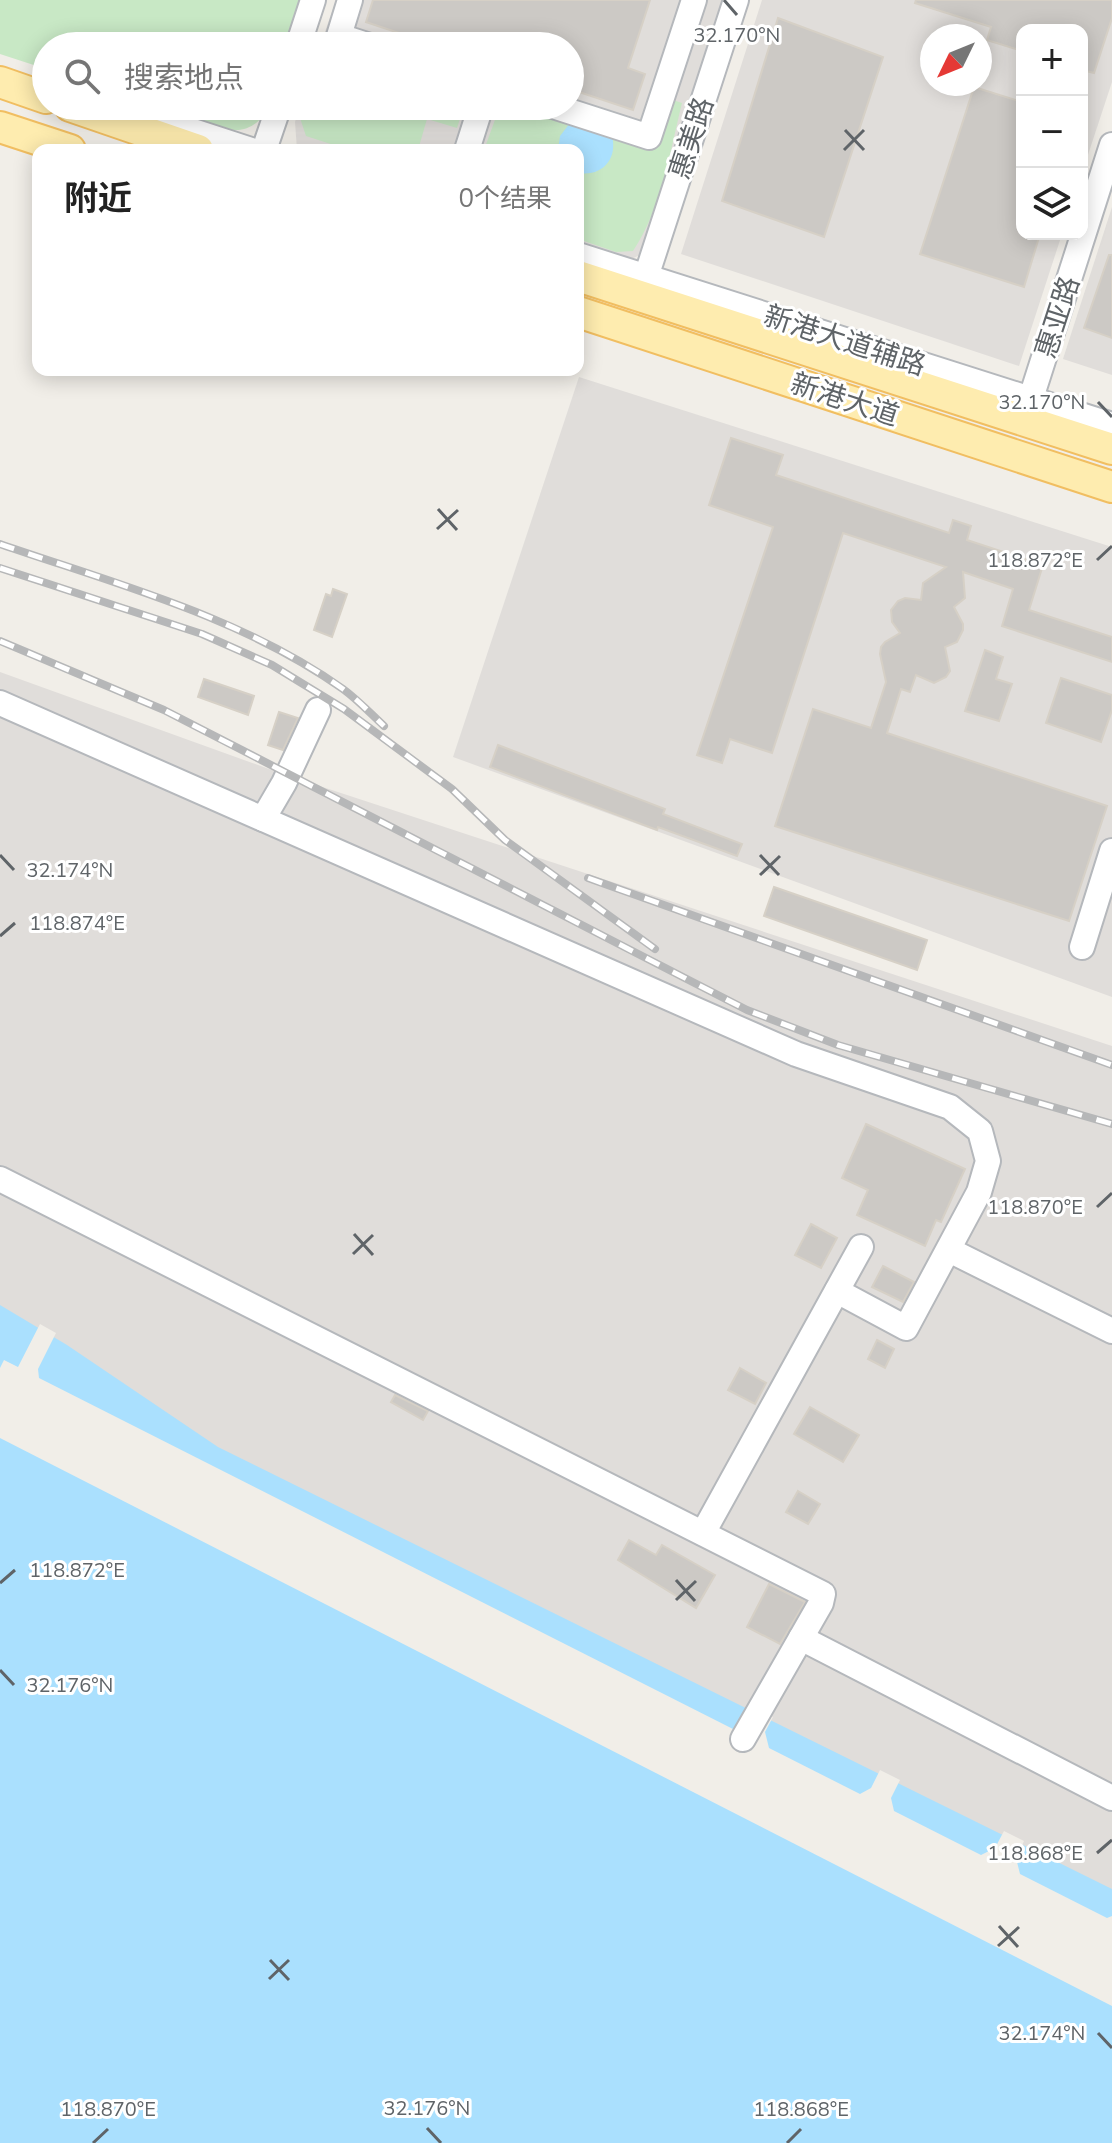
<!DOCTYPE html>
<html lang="zh">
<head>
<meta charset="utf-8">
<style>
  :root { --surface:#fff; --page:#f6f6f6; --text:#222; --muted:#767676; --line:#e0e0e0 }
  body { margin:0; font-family:"Nunito Sans","Noto Sans SC",sans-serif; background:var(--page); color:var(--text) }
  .controls { position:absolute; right:24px; top:24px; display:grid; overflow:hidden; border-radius:16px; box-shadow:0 4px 20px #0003 }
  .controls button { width:72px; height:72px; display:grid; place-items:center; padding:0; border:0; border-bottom:2px solid var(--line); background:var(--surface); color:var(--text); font:40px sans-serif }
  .compass { position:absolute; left:920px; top:24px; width:72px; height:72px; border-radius:50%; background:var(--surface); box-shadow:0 4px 20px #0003; rotate:227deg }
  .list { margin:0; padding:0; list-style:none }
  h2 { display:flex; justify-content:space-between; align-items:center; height:104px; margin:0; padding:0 32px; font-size:34px }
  h2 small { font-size:26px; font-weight:400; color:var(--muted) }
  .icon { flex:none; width:44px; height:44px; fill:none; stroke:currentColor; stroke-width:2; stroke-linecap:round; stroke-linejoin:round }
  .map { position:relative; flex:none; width:1112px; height:2143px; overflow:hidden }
  .search { position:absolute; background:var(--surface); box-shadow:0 4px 20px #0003; left:32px; top:32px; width:552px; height:88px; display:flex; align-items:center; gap:20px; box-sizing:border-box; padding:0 28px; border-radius:44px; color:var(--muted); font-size:30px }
  .panel { position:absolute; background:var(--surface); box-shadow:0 4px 20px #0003; left:32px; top:144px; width:552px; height:232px; border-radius:16px }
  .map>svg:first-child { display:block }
  .industrial { fill:#e0ddda; fill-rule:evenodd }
  .green { fill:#c8e8c5 }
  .water { fill:#aae0fe }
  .pier { fill:#f1eee8 }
  .building { fill:#ccc9c5; stroke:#d6d0c6; stroke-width:2 }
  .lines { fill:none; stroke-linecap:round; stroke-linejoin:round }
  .minor-casing { stroke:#b5b8bc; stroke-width:28 }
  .major-casing { stroke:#f1be61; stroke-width:34 }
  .minor { stroke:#fff; stroke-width:24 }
  .major { stroke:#feecaf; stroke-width:30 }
  .rail-casing { stroke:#b6b7b8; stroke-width:8 }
  .rail { stroke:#fff; stroke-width:5; stroke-dasharray:15; stroke-linecap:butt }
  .ticks { fill:none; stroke:#5f6468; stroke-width:3 }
  .labels { text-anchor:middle; stroke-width:6; stroke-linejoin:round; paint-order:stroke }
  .street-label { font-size:28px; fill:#5f6468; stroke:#fff }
  .ticks-label { font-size:20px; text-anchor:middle; fill:#5f6468; stroke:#fff; stroke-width:6; stroke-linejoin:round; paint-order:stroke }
</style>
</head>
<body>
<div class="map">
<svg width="1112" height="2143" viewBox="0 0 1112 2143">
  <rect width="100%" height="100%" fill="#f1eee8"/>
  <g class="industrial">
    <path d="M 336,0 L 726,0 L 652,231 L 640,255 L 627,261 L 578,246 L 578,150 L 297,150 L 295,122 L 300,106 L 570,106 L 570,46 L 320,46 Z"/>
    <path d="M 762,0 L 1112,0 L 1112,82 L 1082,173 L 1082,30 L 1022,30 L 1022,234 L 1062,234 L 1019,366 L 681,254 ZM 932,36 L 980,36 L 980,84 L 932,84 Z"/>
    <path d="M 1112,207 L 1112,375 L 1063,359 Z"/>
    <path d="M 579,377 L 1112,547 L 1112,997 L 453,757 Z"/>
    <path d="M 0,672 L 280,773 L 1112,1046 L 1112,2018 L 0,1446 Z"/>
  </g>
  <g class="green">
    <path d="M 0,0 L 303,0 L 288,46 L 46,46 L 46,69 L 0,54 Z"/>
    <path d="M 670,99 L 682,103 C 670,151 662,208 633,251 L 616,252 L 578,239 L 578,150 L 484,150 L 500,106 L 522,106 L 644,144 Z"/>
    <path d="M 160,106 L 269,106 C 263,120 250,131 234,130 C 219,129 177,111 160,106 Z"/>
    <path d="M 302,106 L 464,106 L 457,128 L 427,119 L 418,150 L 349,150 L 306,136 L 299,115 Z"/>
  </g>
  <g class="water">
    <path d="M 570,123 L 612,136 C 618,159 602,177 578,173 L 578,150 L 558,150 L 560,136 Z"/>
    <path d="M 0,1305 L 67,1345 L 218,1447 L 1112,1889 L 1112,2143 L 0,2143 Z"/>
  </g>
  <path class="pier" d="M 40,1324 L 56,1333 L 38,1369 L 39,1378 L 733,1729 L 745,1722 L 753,1707 L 773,1717 L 765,1732 L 769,1748 L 860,1794 L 871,1788 L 880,1770 L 900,1780 L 891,1798 L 894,1811 L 981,1855 L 995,1848 L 1004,1831 L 1024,1841 L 1016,1858 L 1020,1874 L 1107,1918 L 1112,1916 L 1112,2006 L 0,1438 L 0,1368 L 4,1360 L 18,1367 Z"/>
  <g class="building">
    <path d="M 373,0 L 650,0 L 628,68 L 645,74 L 633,110 L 570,89 L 570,46 L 438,46 L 366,22 Z"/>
    <path d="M 916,0 L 1112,0 L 1112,18 L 1094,73 L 1082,70 L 1082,30 L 1022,30 L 1022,51 L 987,40 L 991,27 L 915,3 Z"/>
    <path d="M 778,18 L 883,57 L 824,237 L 722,201 Z"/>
    <path d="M 974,87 L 1022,102 L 1022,234 L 1040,234 L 1024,287 L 920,254 Z"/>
    <path d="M 1109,255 L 1112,255 L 1112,338 L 1084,328 Z"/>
    <path d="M 731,438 L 783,455 L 776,475 L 949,533 L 953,520 L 971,526 L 967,540 L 1043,565 L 1029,610 L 1112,637 L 1112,662 L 1002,626 L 1013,589 L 963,572 L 965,598 L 954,607 L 963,624 L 963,630 L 957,642 L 945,647 L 950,671 L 946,677 L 934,683 L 916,675 L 910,692 L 901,689 L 887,733 L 1107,806 L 1069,921 L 775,826 L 813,709 L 871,728 L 886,682 L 880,654 L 881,647 L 885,642 L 900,633 L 892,622 L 891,610 L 898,601 L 905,598 L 921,600 L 923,583 L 946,567 L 843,533 L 772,753 L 730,739 L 722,763 L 697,755 L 773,527 L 709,505 Z"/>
    <path d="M 333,589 L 347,594 L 332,637 L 314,630 L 326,594 L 331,596 Z"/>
    <path d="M 985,650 L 1003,657 L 996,679 L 1012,684 L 999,721 L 965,711 Z"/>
    <path d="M 1061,678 L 1112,695 L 1112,710 L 1101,742 L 1046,723 Z"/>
    <path d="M 204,679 L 254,696 L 248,715 L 198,697 Z"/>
    <path d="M 279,712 L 298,718 L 283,750 L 268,745 Z"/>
    <path d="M 498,745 L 665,809 L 663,814 L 742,844 L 737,856 L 658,827 L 657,830 L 490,767 Z"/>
    <path d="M 774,887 L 927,940 L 917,970 L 764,916 Z"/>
    <path d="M 866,1124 L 965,1169 L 941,1222 L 936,1220 L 925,1246 L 857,1215 L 868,1190 L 842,1178 Z"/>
    <path d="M 811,1224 L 837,1238 L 821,1268 L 795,1255 Z"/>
    <path d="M 883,1266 L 914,1282 L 903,1302 L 872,1287 Z"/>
    <path d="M 877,1340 L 894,1349 L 885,1368 L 868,1359 Z"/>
    <path d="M 740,1368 L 766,1383 L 755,1404 L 728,1390 Z"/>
    <path d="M 395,1395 L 428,1411 L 423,1420 L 391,1402 Z"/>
    <path d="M 810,1407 L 859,1435 L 843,1462 L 794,1434 Z"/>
    <path d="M 798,1491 L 820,1504 L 808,1524 L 786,1512 Z"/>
    <path d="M 629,1540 L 656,1555 L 662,1545 L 715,1575 L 696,1608 L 618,1560 Z"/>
    <path d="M 769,1584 L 805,1602 L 780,1644 L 747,1627 Z"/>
  </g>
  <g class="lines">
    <g class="minor-casing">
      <g id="minor">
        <path d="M 350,0 L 339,36 L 370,46"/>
        <path d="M 298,46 L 313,0"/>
        <path d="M 116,106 L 251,150"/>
        <path d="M 553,106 L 649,137 L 694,0"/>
        <path d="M 264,150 L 279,106"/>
        <path d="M 467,150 L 481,106"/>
        <path d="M 578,255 L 1112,425"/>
        <path d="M 646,277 L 736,0"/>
        <path d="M 1031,398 L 1112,145"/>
        <path d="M 0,703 L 796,1054 L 950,1107 L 980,1131 L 988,1161 L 979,1192 L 906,1328 L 837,1291"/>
        <path d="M 263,819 L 284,783 L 318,710"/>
        <path d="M 1082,947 L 1112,851"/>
        <path d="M 0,1179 L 823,1594 L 821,1603 L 743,1739"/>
        <path d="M 949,1250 L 1112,1331"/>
        <path d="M 703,1533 L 861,1247"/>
        <path d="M 801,1638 L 1112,1798"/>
      </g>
    </g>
    <g class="major-casing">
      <g id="major">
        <path d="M 0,82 L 46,98"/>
        <path d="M 70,106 L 198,150"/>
        <path d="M 0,127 L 70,150"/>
        <path d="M 578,276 L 1112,449"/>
        <path d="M 578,312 L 1112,487"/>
      </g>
    </g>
    <use href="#minor" class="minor"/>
    <use href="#major" class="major"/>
    <g class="rail-casing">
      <g id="rail">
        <path d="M 0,544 C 116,584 242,617 343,689 C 358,700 371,714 384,726"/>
        <path d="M 0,568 L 202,634 L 272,665 L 344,709 L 452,789 L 505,840 L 655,949"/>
        <path d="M 0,641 L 164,710 L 747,1010 L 838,1045 L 1112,1124"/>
        <path d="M 588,878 L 1112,1065"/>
      </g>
    </g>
    <use href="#rail" class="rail"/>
  </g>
  <path class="ticks" d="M 724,0 L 737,15M 845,130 L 864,150M 844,150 L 864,130M 1098,402 L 1112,417M 438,509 L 457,530M 437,529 L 458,510M 1097,560 L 1112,546M 0,855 L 14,870M 760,855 L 779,875M 760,875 L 780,856M 0,936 L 15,923M 1097,1207 L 1112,1193M 354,1234 L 373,1255M 353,1254 L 373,1235M 676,1580 L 695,1601M 0,1583 L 15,1570M 676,1600 L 696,1581M 0,1670 L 14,1685M 1097,1853 L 1112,1840M 999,1926 L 1018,1947M 998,1946 L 1019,1927M 270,1960 L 289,1980M 269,1979 L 289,1960M 1098,2033 L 1112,2048M 427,2128 L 441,2143M 93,2143 L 108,2129M 787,2143 L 801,2129"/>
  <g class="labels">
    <g class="street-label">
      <text transform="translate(691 138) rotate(-72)" y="10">惠美路</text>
      <text transform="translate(1057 317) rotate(-72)" y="10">惠亚路</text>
      <text transform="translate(845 340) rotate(18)" y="10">新港大道辅路</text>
      <text transform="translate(845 399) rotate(18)" y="10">新港大道</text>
    </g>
  </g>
  <g class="ticks-label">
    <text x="737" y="42">32.170°N</text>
    <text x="1042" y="409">32.170°N</text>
    <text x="1035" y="567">118.872°E</text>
    <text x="70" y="877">32.174°N</text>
    <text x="77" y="930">118.874°E</text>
    <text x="1035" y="1214">118.870°E</text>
    <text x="77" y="1577">118.872°E</text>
    <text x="70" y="1692">32.176°N</text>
    <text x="1035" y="1860">118.868°E</text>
    <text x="1042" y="2040">32.174°N</text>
    <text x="427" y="2115">32.176°N</text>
    <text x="108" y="2116">118.870°E</text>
    <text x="801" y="2116">118.868°E</text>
  </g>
</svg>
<div class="controls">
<button>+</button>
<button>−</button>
<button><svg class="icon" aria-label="layers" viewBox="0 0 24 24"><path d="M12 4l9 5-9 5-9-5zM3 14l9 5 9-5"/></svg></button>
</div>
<svg class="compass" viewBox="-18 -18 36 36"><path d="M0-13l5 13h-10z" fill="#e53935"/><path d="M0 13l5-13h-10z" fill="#767676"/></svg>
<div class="search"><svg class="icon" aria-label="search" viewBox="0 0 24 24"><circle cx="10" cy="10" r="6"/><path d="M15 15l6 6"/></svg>搜索地点</div>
<section class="panel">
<h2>附近<small>0个结果</small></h2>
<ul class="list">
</ul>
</section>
</div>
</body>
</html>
